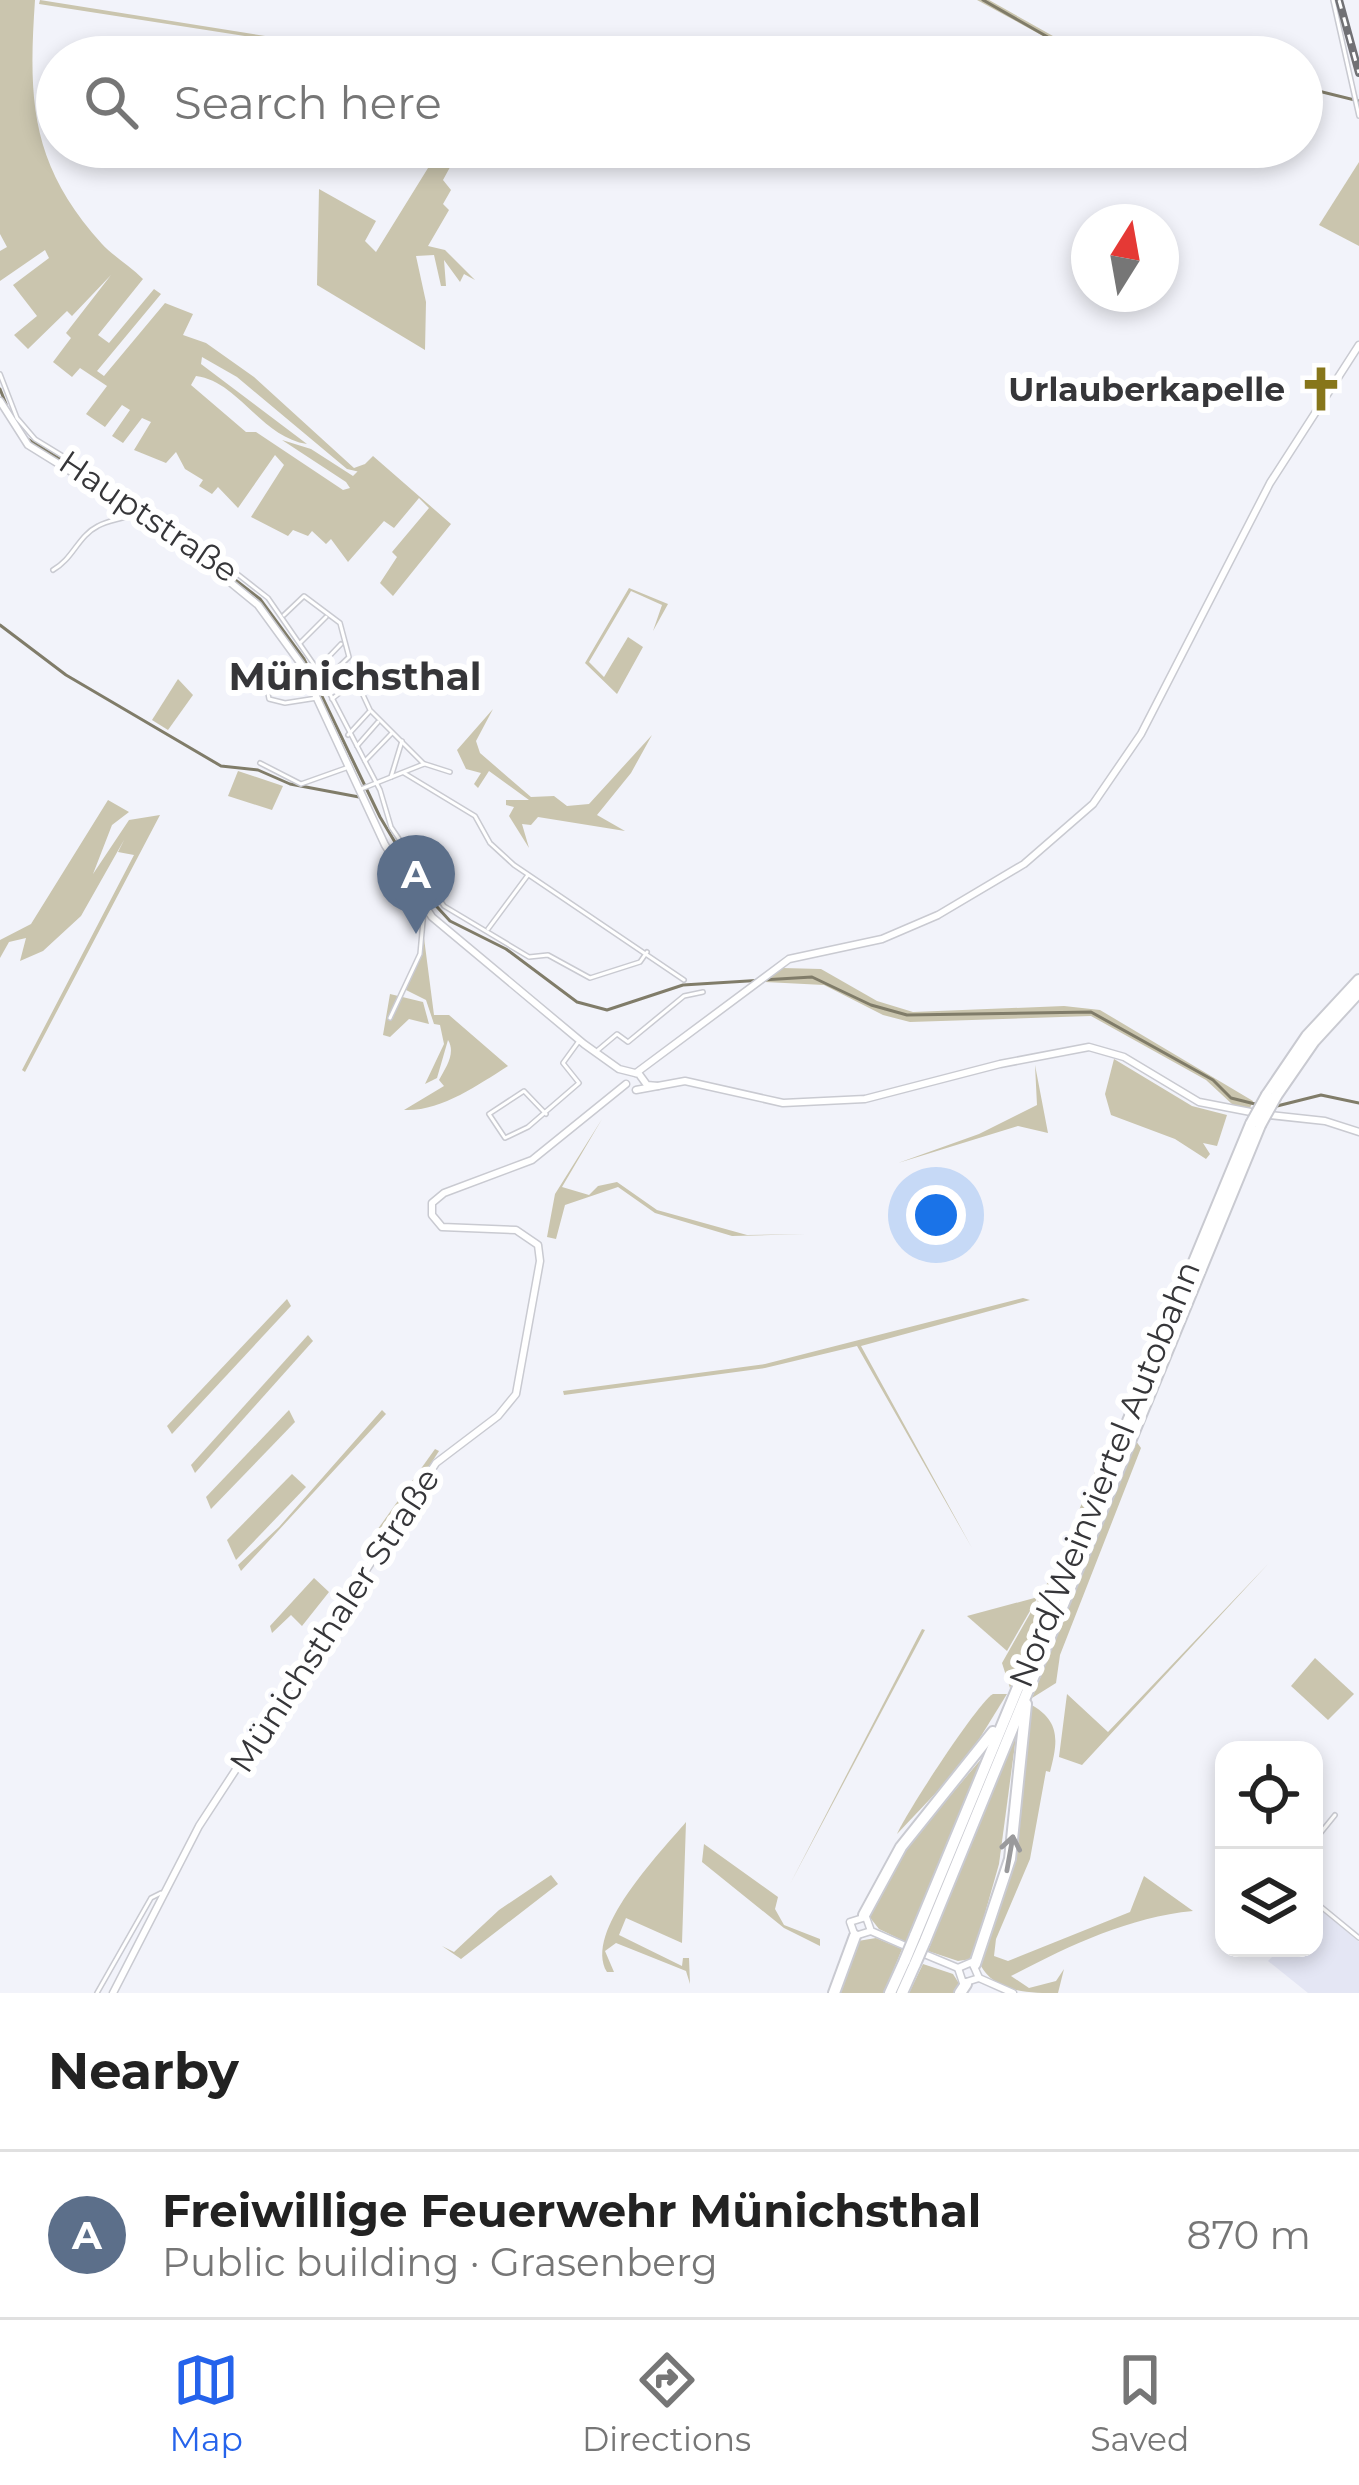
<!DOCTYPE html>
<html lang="en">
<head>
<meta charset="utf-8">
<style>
  :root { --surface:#fff; --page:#f6f6f6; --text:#222; --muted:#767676; --line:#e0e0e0; --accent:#2563eb }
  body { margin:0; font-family:Montserrat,sans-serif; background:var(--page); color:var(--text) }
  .controls { position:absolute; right:36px; bottom:36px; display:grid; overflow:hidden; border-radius:24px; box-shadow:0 6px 18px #0003 }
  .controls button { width:108px; height:108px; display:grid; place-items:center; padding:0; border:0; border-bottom:3px solid var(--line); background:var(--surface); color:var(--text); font:60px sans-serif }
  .compass { position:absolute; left:1071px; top:204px; width:108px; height:108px; border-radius:50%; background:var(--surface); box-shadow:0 6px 18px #0003; rotate:11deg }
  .you { position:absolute; left:936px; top:1215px; width:42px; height:42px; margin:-30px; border:9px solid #fff; border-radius:50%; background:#1a73e8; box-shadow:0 0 0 18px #1a73e833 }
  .badge { display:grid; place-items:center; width:78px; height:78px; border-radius:50%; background:var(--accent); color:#fff; font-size:39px; font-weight:700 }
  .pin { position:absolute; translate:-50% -99px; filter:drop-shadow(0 3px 6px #0008) }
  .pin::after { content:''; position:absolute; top:63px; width:42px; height:36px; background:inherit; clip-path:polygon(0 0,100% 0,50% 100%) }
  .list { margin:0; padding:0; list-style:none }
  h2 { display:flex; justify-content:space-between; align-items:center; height:156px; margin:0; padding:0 48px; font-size:51px }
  h2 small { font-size:39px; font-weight:400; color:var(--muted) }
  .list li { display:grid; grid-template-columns:78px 1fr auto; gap:36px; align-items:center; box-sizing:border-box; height:168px; padding:0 48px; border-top:3px solid var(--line) }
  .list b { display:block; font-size:45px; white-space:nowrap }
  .list p { margin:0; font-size:39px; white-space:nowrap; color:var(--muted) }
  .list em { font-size:39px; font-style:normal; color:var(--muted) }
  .icon { flex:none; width:66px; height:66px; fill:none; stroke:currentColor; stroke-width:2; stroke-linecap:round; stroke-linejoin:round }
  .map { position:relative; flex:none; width:1359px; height:1993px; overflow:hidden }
  .search { position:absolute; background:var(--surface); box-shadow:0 6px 18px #0003; left:36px; right:36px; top:36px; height:132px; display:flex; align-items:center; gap:30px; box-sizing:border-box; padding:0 42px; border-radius:66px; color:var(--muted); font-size:45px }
  .sheet { height:324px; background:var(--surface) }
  nav { display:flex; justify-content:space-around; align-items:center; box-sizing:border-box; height:168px; border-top:3px solid var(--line); background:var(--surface); font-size:33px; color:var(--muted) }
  nav a { display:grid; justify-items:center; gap:6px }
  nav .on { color:var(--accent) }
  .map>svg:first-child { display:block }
  .built { fill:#e4e6f4 }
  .green { fill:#cac5ae }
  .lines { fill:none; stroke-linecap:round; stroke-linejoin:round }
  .stream { stroke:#807c69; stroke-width:3 }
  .street-casing { stroke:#c9cad1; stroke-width:6 }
  .secondary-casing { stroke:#c9cad1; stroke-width:9 }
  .highway-casing { stroke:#c9cad1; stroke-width:14 }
  .street { stroke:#fff; stroke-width:3 }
  .secondary { stroke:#fff; stroke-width:6 }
  .highway { stroke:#fff; stroke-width:10 }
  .rail-casing { stroke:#717175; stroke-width:8 }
  .rail { stroke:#fff; stroke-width:3; stroke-dasharray:9; stroke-linecap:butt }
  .highway-bridge-casing { stroke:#c9cad1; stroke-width:14; stroke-linecap:butt }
  .highway-bridge { stroke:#fff; stroke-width:10 }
  .oneway { stroke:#9a9a9c }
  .labels { text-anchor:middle; stroke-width:12; stroke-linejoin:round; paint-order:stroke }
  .poi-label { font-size:33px; font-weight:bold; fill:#363639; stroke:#fff; text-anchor:end }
  .street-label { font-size:33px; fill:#363639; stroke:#fff }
  .quarter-label { font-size:39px; font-weight:bold; fill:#363639; stroke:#fff }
</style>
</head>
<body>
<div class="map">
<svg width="1359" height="1993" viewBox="0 0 1359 1993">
  <rect width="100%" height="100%" fill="#f2f3fa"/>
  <path class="built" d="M 1319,1908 L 1359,1942 L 1359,1993 L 1308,1993 L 1268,1961 L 1281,1948 L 1314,1948 Z"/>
  <g class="green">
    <path d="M 0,0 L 35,0 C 28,102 31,165 102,244 C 112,255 130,266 143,279 L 98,335 L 109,343 L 154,289 L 161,294 L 97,371 L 104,376 L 165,303 L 193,314 L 183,335 L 206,343 L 254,377 L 354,468 L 365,464 L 360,472 L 347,469 L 237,377 L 202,357 L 201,364 L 307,444 C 261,437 238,381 196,376 L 191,385 L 246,432 L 256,432 L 343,490 L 350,488 L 346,482 L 282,440 L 311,449 L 353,476 L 373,456 L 451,524 L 393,596 L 380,583 L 397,557 L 392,552 L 429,508 L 419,498 L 394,528 L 384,521 L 348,562 L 331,539 L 326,544 L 312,531 L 308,536 L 293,530 L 288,536 L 251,517 L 284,465 L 275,455 L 238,508 L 218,487 L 212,494 L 199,486 L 203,480 L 185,469 L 176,452 L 166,463 L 134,450 L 151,422 L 142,418 L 123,443 L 112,436 L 130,410 L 122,405 L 105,427 L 86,414 L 107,386 L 80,368 L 72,377 L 53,362 L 71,338 L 66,333 L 111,275 L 72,316 L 67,311 L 28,349 L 14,335 L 37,316 L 13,285 L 49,258 L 45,250 L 0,281 L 0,251 L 7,247 L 0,234 Z"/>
    <path d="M 40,0 L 322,45 L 322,48 L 39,4 Z"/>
    <path d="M 977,0 L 989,0 L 1069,45 L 1139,57 L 1076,54 Z"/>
    <path d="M 441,147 L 461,147 L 443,180 L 451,190 L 443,204 L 449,210 L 428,246 L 445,250 L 475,280 L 464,274 L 460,282 L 444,260 L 446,286 L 441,286 L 434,255 L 416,256 L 426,302 L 425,350 L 317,285 L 319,189 L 376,221 L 365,241 L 376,252 Z"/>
    <path d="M 1359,162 L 1359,246 L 1319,225 Z"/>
    <path d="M 629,588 L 668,604 L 653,631 L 662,605 L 631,591 L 589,662 L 604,677 L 628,637 L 643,647 L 617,694 L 585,663 Z"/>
    <path d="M 178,679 L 193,695 L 168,730 L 152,720 Z"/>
    <path d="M 493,709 L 476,741 L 480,753 L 531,797 L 554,796 L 567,806 L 589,804 L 652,735 L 631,773 L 597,815 L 625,831 L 538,817 L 531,825 L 522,824 L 529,848 L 509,816 L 514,807 L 506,805 L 506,800 L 529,800 L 489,771 L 478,788 L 474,784 L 481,773 L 466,769 L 457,750 Z"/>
    <path d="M 238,771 L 283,786 L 272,810 L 228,796 Z"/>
    <path d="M 108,800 L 129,812 L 112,825 L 93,874 L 129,820 L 160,815 L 25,1072 L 22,1070 L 134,855 L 118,852 L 124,840 L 81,916 L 43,951 L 20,961 L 26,938 L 9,942 L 0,958 L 0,940 L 31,924 Z"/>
    <path d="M 424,938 L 434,1015 L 449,1015 L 508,1066 C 478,1085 440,1112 404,1110 L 444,1086 L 439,1080 C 446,1067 456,1053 448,1040 L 437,1078 L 425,1084 L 444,1044 L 440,1025 L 434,1024 L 426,1000 L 404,989 Z"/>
    <path d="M 782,968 L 821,969 L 877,1001 L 913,1012 L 1064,1006 L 1100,1010 L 1253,1101 L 1250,1108 L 1233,1105 L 1206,1080 L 1091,1016 L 910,1022 L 883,1015 L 824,985 L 765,982 Z"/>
    <path d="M 390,994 L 423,1002 L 429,1024 L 409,1019 L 390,1037 L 383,1035 Z"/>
    <path d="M 1114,1059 L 1192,1106 L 1227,1115 L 1217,1146 L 1203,1143 L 1210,1154 L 1206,1159 L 1175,1139 L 1111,1115 L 1105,1094 Z"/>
    <path d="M 1035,1065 L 1048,1133 L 1018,1126 L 898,1163 L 979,1134 L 1037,1105 Z"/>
    <path d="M 602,1119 L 562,1187 L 589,1195 L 598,1186 L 617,1182 L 657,1210 L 747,1235 L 806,1234 L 732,1236 L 655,1213 L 618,1187 L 565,1205 L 556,1239 L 547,1237 L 555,1194 Z"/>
    <path d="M 1023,1298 L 1030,1300 L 861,1346 L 972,1548 L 857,1346 L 765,1368 L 564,1395 L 563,1391 L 765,1364 Z"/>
    <path d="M 287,1299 L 291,1306 L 172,1434 L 167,1426 Z"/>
    <path d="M 308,1335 L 313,1341 L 195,1473 L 191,1465 Z"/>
    <path d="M 289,1410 L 295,1422 L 211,1509 L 206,1497 Z"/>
    <path d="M 382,1410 L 386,1414 L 241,1571 L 238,1565 L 279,1527 Z"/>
    <path d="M 1111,1433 L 1117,1434 L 1107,1461 L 1010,1688 L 1002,1663 L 1053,1573 Z"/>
    <path d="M 1136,1441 L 1141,1448 L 1060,1655 L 1056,1683 L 1032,1698 Z"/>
    <path d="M 435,1449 L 439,1451 L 372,1555 L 365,1547 Z"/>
    <path d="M 292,1474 L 306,1487 L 236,1560 L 227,1540 Z"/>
    <path d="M 1269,1563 L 1082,1765 L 1059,1757 L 1067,1694 L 1108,1732 Z"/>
    <path d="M 314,1578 L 329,1592 L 302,1626 L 291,1615 L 272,1633 L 270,1626 Z"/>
    <path d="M 1038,1597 L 1007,1651 L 967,1616 Z"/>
    <path d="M 922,1629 L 925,1630 L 790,1884 Z"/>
    <path d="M 1315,1658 L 1354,1694 L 1328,1720 L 1291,1686 Z"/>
    <path d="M 993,1694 L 1007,1694 L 965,1762 L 897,1834 C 906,1813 978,1702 993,1694 Z"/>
    <path d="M 1030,1704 C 1061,1721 1058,1741 1050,1772 L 1046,1771 L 1030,1859 L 996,1939 L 994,1956 L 1008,1961 L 1130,1912 L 1144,1876 L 1193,1911 C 1128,1917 1067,1947 1011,1976 L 1029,1988 L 1056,1981 L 1064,1969 L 1058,1993 C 1029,1993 993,1993 979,1962 L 1013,1860 Z"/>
    <path d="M 1018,1722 L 999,1864 L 972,1959 L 958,1961 L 928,1951 Z"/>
    <path d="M 982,1758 L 906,1942 L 879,1929 L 868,1915 L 902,1853 Z"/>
    <path d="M 686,1822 L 682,1943 L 626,1918 L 619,1935 L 682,1966 L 683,1958 L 689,1958 L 690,1984 L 686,1971 L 616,1943 L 605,1951 L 614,1972 L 607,1972 C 583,1932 659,1854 686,1822 Z"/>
    <path d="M 704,1844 L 778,1897 L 775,1909 L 784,1925 L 820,1939 L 820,1968 L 820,1946 L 784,1928 L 702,1862 Z"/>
    <path d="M 551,1875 L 558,1884 L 461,1959 L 442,1946 L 454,1952 L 499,1910 Z"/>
    <path d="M 876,1938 L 902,1949 L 884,1993 L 838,1993 L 858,1941 Z"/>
    <path d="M 923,1964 L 953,1974 L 960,1985 L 956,1993 L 909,1993 Z"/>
  </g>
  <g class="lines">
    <g class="stream">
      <path d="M 983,0 L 1067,48 L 1153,57"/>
      <path d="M 1302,87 L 1359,101"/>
      <path d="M 0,389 L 6,404"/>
      <path d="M 26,438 L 158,520 L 260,599 L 304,659 L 380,817 L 427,896 L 450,921 L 506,949 L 577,1002 L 607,1010 L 683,985 L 812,977 L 871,1005 L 907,1015 L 1091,1012 L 1213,1080 L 1231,1098 L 1255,1104"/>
      <path d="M 0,625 L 66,675 L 221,766 L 258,770 L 290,784 L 359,797"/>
      <path d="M 1277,1106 L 1321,1095 L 1359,1103"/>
    </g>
    <g class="street-casing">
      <g id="street">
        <path d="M 1333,0 L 1359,116"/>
        <path d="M 0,374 L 17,418 L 35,439 L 171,522 L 268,598 L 317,669 L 380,790 L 391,827 L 444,906 L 529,957 L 548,955 L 590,978 L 640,962 L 647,952"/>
        <path d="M 108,496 L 118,518"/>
        <path d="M 53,570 C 73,559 78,536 98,526 C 114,517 132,521 143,504"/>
        <path d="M 284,615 L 304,596 L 340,623 L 349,657 L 323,682"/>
        <path d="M 300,643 L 326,617"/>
        <path d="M 319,667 L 341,644"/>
        <path d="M 302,670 L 266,683 L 269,699 L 285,703 L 317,698"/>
        <path d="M 332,699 L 356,680 L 370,710 L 424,764"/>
        <path d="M 348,735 L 369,712"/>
        <path d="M 357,746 L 378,722"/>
        <path d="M 365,761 L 392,733"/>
        <path d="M 260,763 L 301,784 L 346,768"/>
        <path d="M 425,764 L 450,772"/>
        <path d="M 404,773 L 475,816 L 490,843 L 514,865 L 684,980"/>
        <path d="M 391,777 L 402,741"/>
        <path d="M 361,789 L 424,764"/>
        <path d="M 488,929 L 528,875"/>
        <path d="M 390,1018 L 420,954 L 424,910"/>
        <path d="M 598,1050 L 617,1034 L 628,1042 L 684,996 L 703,992"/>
        <path d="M 546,1114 L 524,1091 L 489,1114 L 505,1138 L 528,1127 L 579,1083 L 563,1063 L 579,1041"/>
        <path d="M 1314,1841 L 1335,1815"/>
        <path d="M 1314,1901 L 1359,1938"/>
        <path d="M 97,1993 L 151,1898 L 161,1893"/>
      </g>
    </g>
    <g class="secondary-casing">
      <g id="secondary">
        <path d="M 0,401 L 28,445 L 170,533 L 258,605 L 301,664 L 385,845 L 432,917 L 584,1044 L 619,1069 L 639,1074 L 647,1085 L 658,1086"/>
        <path d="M 636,1073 L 789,959 L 882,939 L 938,915 L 1024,864 L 1093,804 L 1141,734 L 1270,483 L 1359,345"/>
        <path d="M 636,1090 L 685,1081 L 783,1103 L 865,1099 L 1000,1064 L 1089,1047 L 1124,1057 L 1199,1102 L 1256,1113"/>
        <path d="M 1269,1115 L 1325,1121 L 1359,1132"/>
        <path d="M 871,1931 L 866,1917 L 850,1922 L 855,1936 L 871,1931 L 910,1948"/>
        <path d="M 922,1953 L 958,1968 L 972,1962 L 979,1978"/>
        <path d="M 958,1968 L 963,1983 L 979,1978 L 1013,1993"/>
        <path d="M 113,1993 L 199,1826 L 436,1463 L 498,1416 L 516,1394 L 540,1261 L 538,1245 L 516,1230 L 442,1227 L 432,1215 L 432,1203 L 444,1193 L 532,1160 L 626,1084"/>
      </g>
    </g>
    <g class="highway-casing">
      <g id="highway">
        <path d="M 1267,1095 L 1307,1036 L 1359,980"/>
        <path d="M 1276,1096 L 1314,1041 L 1359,992"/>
        <path d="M 864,1915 L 901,1847 L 993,1732"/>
        <path d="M 915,1936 L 1251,1124"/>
        <path d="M 925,1941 L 1260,1125"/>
        <path d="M 975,1964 L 1010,1859 L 1026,1704"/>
        <path d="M 834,1993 L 855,1936"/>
        <path d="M 890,1993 L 905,1960"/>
        <path d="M 902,1993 L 915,1964"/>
        <path d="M 960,1993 L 966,1984"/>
      </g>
    </g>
    <use href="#street" class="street"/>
    <use href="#secondary" class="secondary"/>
    <use href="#highway" class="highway"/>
    <g class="rail-casing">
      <path id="rail" d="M 1339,0 L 1359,73"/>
    </g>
    <use href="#rail" class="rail"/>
    <g class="highway-bridge-casing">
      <g id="highway-bridge">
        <path d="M 1251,1124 L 1267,1095"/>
        <path d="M 1260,1125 L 1276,1096"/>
        <path d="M 905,1960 L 915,1936"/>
        <path d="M 915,1964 L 925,1941"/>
      </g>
    </g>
    <use href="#highway-bridge" class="highway-bridge"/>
  </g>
  <defs><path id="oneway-shaft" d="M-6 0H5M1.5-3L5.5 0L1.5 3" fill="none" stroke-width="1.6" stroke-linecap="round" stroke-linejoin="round" transform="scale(3)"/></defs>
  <use class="oneway" href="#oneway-shaft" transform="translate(1010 1853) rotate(-80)"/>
  <defs>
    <g id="church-bare" transform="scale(3.6)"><path d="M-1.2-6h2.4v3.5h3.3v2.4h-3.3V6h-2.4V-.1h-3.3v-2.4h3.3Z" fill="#87761a" stroke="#fff" stroke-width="2.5" paint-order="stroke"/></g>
  </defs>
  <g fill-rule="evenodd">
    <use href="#church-bare" x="1321" y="389"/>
  </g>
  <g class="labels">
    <g class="poi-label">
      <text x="1285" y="401">Urlauberkapelle</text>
    </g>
    <g class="street-label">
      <text transform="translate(149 516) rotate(34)" y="12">Hauptstraße</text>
      <text transform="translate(1104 1474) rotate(-68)" y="12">Nord/Weinviertel Autobahn</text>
      <text transform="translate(334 1620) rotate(-57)" y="12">Münichsthaler Straße</text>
    </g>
    <g class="quarter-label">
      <text x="355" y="690">Münichsthal</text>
    </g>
  </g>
</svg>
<div class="controls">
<button><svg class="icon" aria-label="locate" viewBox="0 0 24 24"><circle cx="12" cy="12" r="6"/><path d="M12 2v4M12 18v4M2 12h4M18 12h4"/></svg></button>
<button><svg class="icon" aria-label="layers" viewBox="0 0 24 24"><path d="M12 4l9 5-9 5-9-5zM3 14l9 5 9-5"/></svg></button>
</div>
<svg class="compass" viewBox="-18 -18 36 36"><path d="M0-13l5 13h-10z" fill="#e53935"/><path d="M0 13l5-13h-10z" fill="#767676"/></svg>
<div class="you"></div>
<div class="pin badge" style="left:416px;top:934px;background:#5c6f8a">A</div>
<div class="search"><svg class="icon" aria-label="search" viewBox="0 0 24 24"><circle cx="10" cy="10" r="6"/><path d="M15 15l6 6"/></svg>Search here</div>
</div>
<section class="sheet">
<h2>Nearby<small></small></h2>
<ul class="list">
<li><span class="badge" style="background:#5c6f8a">A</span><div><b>Freiwillige Feuerwehr Münichsthal</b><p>Public building · Grasenberg</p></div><em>870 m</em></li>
</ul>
</section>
<nav>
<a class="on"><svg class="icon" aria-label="map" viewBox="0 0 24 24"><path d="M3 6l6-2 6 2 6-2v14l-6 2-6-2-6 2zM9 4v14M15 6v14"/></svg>Map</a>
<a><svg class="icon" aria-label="directions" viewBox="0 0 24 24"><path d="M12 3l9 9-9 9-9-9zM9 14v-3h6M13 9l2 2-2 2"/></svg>Directions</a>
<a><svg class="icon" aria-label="saved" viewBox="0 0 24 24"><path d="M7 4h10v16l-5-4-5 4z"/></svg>Saved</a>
</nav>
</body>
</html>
